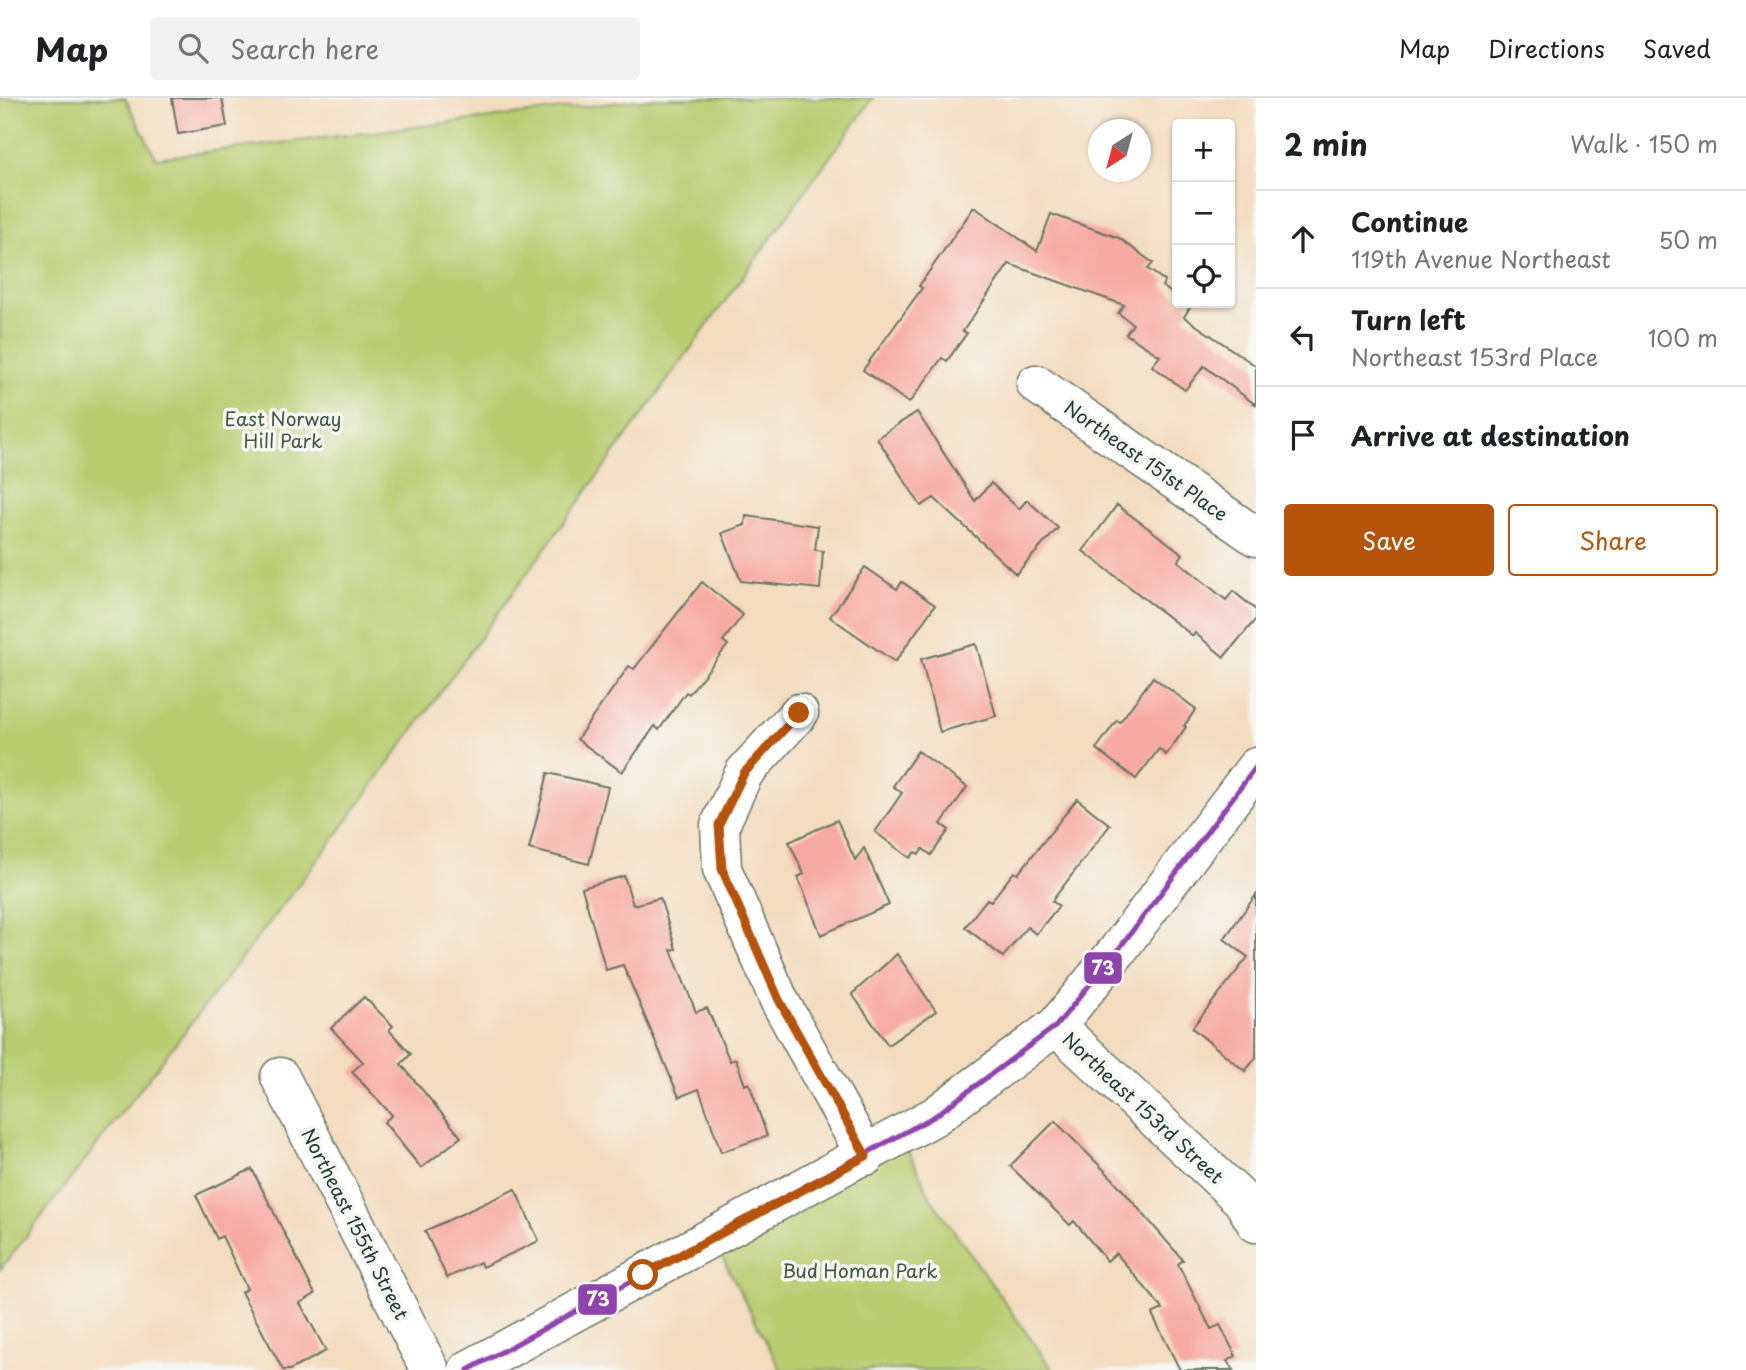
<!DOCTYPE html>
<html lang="en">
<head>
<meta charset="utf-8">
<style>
  :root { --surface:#fff; --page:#f2f2f2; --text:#202124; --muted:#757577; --line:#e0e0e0; --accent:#b45309 }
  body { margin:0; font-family:"Playpen Sans",sans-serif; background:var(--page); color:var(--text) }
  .controls { position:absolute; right:21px; top:21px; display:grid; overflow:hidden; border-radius:7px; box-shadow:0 2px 5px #0004 }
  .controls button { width:63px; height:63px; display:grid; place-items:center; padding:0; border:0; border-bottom:2px solid var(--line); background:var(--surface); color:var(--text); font:35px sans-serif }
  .compass { position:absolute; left:1088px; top:21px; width:63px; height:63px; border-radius:50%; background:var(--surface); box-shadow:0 2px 5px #0004; rotate:216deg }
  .stop { position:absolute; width:21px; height:21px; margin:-16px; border:5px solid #b45309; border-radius:50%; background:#fff }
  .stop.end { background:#b45309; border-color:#fff; box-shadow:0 2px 7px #0008 }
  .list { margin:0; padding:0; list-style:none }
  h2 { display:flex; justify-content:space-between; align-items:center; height:91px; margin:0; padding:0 28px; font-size:30px }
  h2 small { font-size:23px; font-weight:400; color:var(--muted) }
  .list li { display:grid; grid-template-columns:46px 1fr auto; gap:21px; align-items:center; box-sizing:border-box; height:98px; padding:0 28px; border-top:2px solid var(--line) }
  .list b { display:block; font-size:26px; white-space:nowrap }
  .list p { margin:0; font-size:23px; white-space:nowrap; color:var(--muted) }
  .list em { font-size:23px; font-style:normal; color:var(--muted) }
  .actions { display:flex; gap:14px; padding:21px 28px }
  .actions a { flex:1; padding:16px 0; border:2px solid var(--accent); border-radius:7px; text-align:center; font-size:24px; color:var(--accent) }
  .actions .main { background:var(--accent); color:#fff }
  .icon { flex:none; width:38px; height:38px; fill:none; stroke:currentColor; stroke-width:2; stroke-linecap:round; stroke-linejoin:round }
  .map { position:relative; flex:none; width:1256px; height:1272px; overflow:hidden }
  header { display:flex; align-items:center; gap:42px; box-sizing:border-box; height:98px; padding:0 35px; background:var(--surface); border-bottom:2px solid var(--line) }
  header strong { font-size:33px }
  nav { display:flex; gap:38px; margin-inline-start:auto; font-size:24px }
  .search { width:490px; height:63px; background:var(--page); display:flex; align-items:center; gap:18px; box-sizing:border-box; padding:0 24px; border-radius:7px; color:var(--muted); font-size:26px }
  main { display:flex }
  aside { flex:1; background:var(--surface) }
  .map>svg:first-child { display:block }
  .green { fill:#b9cc6f; stroke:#6c8452; stroke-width:2 }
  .building { fill:#f7aaa2 }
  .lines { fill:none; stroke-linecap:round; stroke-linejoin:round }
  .minor-casing { stroke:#697464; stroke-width:41 }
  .minor { stroke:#fff; stroke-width:38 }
  .bus-1-casing { stroke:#f6f6f2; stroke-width:10 }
  .bus-1 { stroke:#8e44ad; stroke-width:5 }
  .route { stroke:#b45309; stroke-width:9 }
  .labels { text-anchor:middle; stroke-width:7; stroke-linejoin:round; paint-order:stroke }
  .park-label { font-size:19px; fill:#3e5a40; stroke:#f6f6f2 }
  .street-label { font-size:19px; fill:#1f3d34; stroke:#f6f6f2 }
  .line-badge { stroke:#f6f6f2; stroke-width:2.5 }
  .badge-label { font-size:19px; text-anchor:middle; font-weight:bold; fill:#fff }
</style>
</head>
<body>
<header>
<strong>Map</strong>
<div class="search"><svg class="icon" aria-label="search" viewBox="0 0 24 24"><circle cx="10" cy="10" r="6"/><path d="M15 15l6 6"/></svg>Search here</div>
<nav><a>Map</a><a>Directions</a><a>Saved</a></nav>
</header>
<main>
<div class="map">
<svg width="1256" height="1272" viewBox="0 0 1256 1272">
  <rect width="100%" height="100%" fill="#f6f6f2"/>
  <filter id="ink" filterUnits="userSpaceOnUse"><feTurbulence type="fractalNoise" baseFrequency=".0143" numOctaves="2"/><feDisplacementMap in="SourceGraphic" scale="14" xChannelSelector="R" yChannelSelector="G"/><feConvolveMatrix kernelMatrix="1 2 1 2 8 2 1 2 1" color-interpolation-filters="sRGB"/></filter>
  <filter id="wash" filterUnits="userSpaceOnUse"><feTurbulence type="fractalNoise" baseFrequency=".00686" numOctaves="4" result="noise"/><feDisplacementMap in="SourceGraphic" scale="28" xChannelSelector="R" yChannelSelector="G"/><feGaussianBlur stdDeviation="1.57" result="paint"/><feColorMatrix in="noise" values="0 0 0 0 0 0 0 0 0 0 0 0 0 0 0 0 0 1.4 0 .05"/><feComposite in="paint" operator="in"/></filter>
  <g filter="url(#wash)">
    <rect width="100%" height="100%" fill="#f3dbbd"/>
    <g class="green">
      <path d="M 0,0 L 125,0 L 156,60 L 655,0 L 873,0 L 333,742 L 0,1172 Z"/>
      <path d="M 901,1038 L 932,1102 L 1053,1272 L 781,1272 L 712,1140 Z"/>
    </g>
    <g id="blocks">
      <g class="building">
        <path d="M 172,0 L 222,0 L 227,28 L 178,36 Z"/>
        <path d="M 974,109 L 1037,153 L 1051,116 L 1119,140 L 1153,165 L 1148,171 L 1165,183 L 1162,188 L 1177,199 L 1177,205 L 1185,205 L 1190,209 L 1184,219 L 1256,268 L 1256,307 L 1204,268 L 1185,292 L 1152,268 L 1160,258 L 1126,236 L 1133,226 L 1118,215 L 1124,207 L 1009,166 L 963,233 L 967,235 L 947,263 L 942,260 L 909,305 L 863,272 L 922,190 L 919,188 Z"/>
        <path d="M 917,314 L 975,403 L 991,385 L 1019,411 L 1027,402 L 1058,430 L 1016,476 L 934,400 L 921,408 L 877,340 Z"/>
        <path d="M 1117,407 L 1183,456 L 1178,463 L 1226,502 L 1233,493 L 1256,512 L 1256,521 L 1224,559 L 1195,535 L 1193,538 L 1083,453 Z"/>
        <path d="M 746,418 L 818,428 L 815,452 L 823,453 L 820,491 L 741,483 L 722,435 L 745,427 Z"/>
        <path d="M 865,469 L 897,491 L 902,484 L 935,507 L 895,564 L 830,519 Z"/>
        <path d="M 702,484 L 743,517 L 723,543 L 728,547 L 689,596 L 686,594 L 659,632 L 655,628 L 622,674 L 577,641 L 629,568 L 634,571 Z"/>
        <path d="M 976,546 L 996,618 L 940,634 L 921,561 Z"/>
        <path d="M 1153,579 L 1196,611 L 1184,628 L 1186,629 L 1166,657 L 1159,651 L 1136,681 L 1096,651 L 1117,622 L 1120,624 Z"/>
        <path d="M 918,653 L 967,689 L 941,726 L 949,732 L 931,757 L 923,751 L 919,756 L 915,754 L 910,760 L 875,734 L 902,695 L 893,688 Z"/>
        <path d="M 548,675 L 608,689 L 589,766 L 529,751 Z"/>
        <path d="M 1077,701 L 1110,727 L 1052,803 L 1059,808 L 1036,836 L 1027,829 L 1003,859 L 965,829 L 987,801 L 991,803 L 1014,774 L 1018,776 Z"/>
        <path d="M 837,722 L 855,762 L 864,750 L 889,807 L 821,837 L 798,779 L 804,776 L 789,744 Z"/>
        <path d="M 624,778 L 633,807 L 660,800 L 676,851 L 671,852 L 696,914 L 707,910 L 730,963 L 736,961 L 745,987 L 749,985 L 767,1038 L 721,1054 L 699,991 L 679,999 L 623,867 L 606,872 L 582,790 Z"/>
        <path d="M 1256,797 L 1256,960 L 1245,973 L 1192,930 L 1248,859 L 1224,841 Z"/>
        <path d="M 897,856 L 936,913 L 888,947 L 852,896 Z"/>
        <path d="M 364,899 L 393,928 L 389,932 L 411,956 L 401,966 L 461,1039 L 421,1070 L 384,1024 L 392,1017 L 352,974 L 363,964 L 331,930 Z"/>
        <path d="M 1055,1023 L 1113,1081 L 1183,1162 L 1178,1166 L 1211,1231 L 1220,1227 L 1236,1258 L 1227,1263 L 1234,1272 L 1180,1272 L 1152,1216 L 1163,1211 L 1116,1155 L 1107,1163 L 1074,1123 L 1070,1127 L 1010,1068 Z"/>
        <path d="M 252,1071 L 315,1196 L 300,1205 L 326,1253 L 290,1272 L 283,1272 L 241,1194 L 247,1191 L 222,1138 L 217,1141 L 196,1097 Z"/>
        <path d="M 515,1091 L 539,1143 L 482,1169 L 480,1164 L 447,1180 L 425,1133 Z"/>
      </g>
    </g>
  </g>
  <g filter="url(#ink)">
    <use href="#blocks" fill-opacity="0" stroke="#697464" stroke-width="2"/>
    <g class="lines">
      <g class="minor-casing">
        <g id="minor">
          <path d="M 1036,286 L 1256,439"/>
          <path d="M 799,615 L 744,675 L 720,727 L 722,771 L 779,902 L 866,1058"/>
          <path d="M 1056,928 L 1242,1102 L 1256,1125"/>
          <path d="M 280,979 L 430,1272"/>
          <path d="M 468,1272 L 935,1018 L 1056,928 L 1118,852 L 1256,669"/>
        </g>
      </g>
      <use href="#minor" class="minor"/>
      <g class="bus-1-casing">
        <path id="bus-1" d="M 468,1272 L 935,1018 L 1056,928 L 1118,852 L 1256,669"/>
      </g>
      <use href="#bus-1" class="bus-1"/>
    </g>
  </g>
  <g class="lines" filter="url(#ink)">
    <path class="route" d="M 643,1177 L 866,1058 L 779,902 L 722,771 L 719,727 L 744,675 L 799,615"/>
  </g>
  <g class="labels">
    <g class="park-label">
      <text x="283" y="328">East Norway<tspan x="283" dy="22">Hill Park</tspan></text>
      <text x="860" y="1180">Bud Homan Park</text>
    </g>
    <g class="street-label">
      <text transform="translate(1146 363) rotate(35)" y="7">Northeast 151st Place</text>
      <text transform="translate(1143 1010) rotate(43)" y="7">Northeast 153rd Street</text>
      <text transform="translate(355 1126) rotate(63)" y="7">Northeast 155th Street</text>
    </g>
  </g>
  <g class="line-badge">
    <rect x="1083" y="853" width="40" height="34" rx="7" fill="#8e44ad"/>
    <rect x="577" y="1185" width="41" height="33" rx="7" fill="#8e44ad"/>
  </g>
  <g class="badge-label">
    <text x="1103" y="877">73</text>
    <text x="598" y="1208">73</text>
  </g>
</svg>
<div class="controls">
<button>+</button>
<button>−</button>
<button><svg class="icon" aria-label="locate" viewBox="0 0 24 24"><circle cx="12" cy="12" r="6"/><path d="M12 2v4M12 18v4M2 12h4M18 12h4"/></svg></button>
</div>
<svg class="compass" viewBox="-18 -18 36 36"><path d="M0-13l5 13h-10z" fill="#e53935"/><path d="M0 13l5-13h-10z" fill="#757577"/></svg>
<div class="stop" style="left:643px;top:1177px"></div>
<div class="stop end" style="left:799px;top:615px"></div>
</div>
<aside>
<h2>2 min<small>Walk · 150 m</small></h2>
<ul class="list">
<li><svg class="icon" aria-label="ahead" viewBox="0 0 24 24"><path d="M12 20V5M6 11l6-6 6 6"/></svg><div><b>Continue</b><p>119th Avenue Northeast</p></div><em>50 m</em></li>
<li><svg class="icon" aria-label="left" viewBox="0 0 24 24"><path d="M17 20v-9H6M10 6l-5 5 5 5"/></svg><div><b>Turn left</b><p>Northeast 153rd Place</p></div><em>100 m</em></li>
<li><svg class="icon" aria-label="arrive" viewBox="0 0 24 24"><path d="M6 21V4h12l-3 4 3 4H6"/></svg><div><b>Arrive at destination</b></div></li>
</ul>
<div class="actions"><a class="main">Save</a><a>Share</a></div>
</aside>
</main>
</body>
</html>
